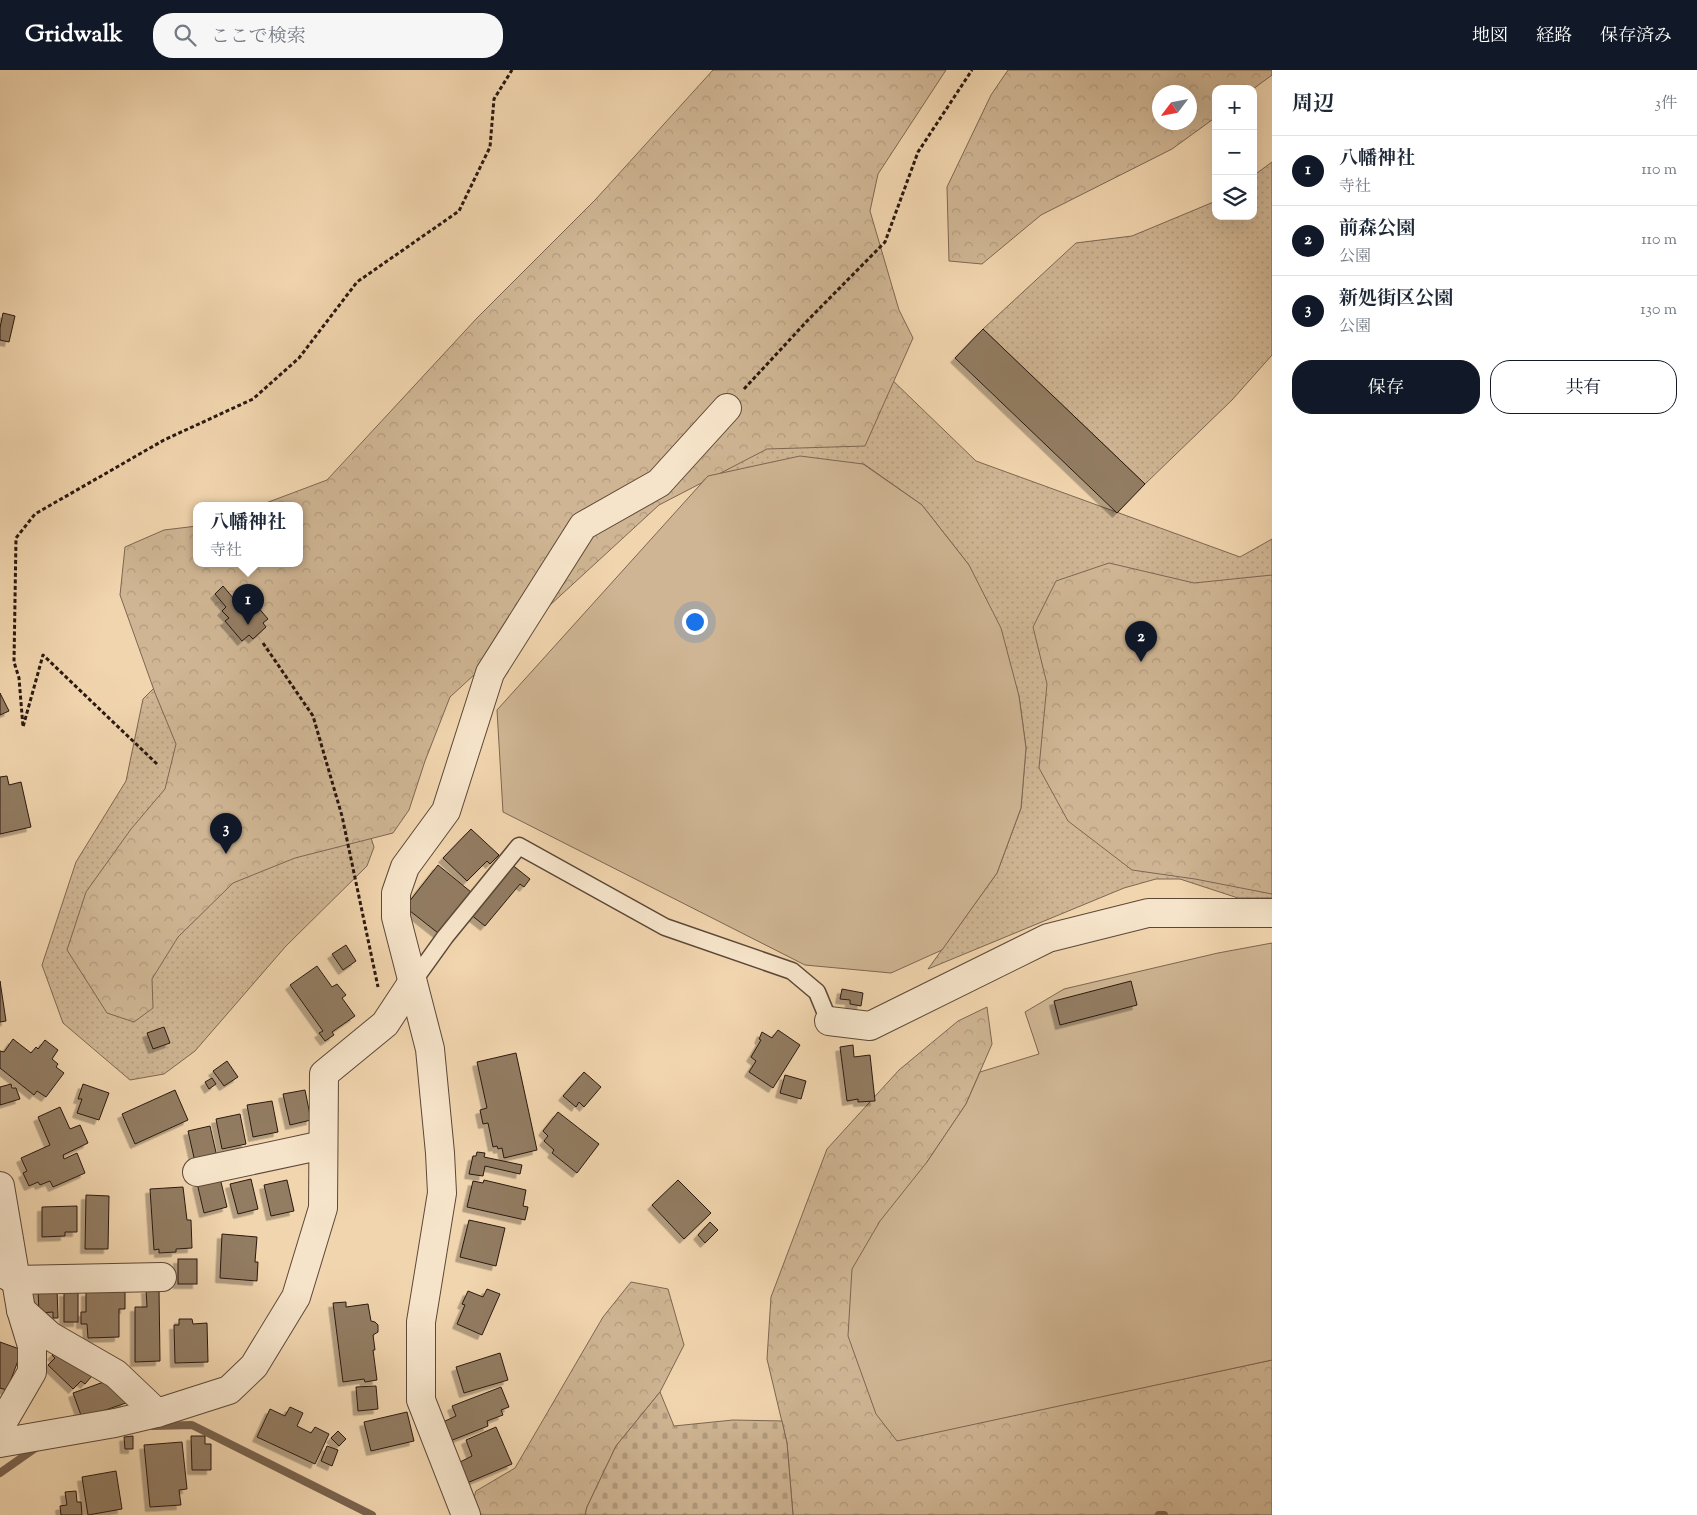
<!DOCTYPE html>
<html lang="ja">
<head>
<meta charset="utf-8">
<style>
  :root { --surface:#fff; --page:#f6f6f7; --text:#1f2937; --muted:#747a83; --line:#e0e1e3; --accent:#111827 }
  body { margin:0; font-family:"Sorts Mill Goudy","Noto Serif JP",serif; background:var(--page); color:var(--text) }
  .controls { position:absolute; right:15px; top:15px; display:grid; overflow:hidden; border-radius:10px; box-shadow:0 5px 20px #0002 }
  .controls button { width:45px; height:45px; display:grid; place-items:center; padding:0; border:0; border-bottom:1px solid var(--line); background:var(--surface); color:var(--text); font:25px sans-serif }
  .compass { position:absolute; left:1152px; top:15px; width:45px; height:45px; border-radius:50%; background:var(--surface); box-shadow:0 5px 20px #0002; rotate:238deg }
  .you { position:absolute; left:694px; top:551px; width:18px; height:18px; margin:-12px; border:4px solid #fff; border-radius:50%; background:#1a73e8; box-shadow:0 0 0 8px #1a73e833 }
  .badge { display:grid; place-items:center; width:32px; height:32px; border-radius:50%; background:var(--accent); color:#fff; font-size:16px; font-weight:700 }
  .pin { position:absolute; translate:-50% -41px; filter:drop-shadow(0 1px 2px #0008) }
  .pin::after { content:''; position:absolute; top:26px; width:18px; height:15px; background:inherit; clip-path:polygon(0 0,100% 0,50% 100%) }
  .popup { position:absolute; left:193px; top:432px; width:110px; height:65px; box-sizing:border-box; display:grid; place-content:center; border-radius:10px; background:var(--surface); filter:drop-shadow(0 1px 4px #0005); font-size:16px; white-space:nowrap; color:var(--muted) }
  .popup b { font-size:19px; color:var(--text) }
  .popup::after { content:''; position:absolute; left:50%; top:100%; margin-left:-10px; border:10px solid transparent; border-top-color:var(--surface) }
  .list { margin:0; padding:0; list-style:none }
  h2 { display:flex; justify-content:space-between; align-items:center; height:65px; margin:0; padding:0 20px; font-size:21px }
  h2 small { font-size:16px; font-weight:400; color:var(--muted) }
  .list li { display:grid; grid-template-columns:32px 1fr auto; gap:15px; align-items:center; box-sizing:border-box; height:70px; padding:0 20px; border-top:1px solid var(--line) }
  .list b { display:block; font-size:19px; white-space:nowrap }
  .list p { margin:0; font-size:16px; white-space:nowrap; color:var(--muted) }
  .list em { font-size:16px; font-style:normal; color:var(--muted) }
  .actions { display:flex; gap:10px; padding:15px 20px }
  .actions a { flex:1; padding:11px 0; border:1px solid var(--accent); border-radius:20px; text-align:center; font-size:18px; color:var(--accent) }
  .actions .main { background:var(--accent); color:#fff }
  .icon { flex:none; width:28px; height:28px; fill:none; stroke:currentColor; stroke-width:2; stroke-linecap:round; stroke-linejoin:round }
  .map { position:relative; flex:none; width:1272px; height:1445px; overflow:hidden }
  header { display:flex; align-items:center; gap:30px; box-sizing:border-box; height:70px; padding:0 25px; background:var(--accent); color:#fff }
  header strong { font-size:24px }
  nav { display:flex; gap:28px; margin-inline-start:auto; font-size:18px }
  .search { width:350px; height:45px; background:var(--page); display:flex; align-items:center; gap:12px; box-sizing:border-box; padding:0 18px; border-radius:20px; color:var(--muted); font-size:19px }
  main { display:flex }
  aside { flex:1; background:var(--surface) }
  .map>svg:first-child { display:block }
  .grass { fill:url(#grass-dots); stroke:#7d6752 }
  .forest { fill:url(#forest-crowns); stroke:#7d6752; fill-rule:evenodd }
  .cemetery { fill:url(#cemetery-stones); stroke:#7d6752 }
  .pitch { fill:#cfb593; stroke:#7d6752 }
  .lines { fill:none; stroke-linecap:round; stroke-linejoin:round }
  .stream { stroke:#7a634e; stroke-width:8 }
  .building { fill:#927b62; stroke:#2b1910; filter:url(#shadow) }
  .service-casing { stroke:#5c4838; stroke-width:19 }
  .minor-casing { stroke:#5c4838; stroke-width:30 }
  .path { stroke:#2b1910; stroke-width:3; stroke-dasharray:4 2.5; stroke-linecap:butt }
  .service { stroke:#f6e4ca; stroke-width:16 }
  .minor { stroke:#f6e4ca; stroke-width:28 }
</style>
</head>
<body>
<header>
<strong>Gridwalk</strong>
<div class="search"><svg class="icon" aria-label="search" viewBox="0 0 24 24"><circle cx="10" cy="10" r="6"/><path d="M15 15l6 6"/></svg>ここで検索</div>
<nav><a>地図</a><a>経路</a><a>保存済み</a></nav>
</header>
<main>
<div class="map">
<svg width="1272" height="1445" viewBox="0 0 1272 1445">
  <defs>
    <pattern id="grass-dots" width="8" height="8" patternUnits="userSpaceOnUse" patternTransform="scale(1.25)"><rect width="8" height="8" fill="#cfb593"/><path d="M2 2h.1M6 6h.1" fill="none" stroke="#b29b7e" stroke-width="1.8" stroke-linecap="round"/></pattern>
    <pattern id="forest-crowns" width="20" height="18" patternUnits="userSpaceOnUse" patternTransform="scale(1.25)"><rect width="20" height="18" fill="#cfb593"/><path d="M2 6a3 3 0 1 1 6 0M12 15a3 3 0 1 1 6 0" fill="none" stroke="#b29b7e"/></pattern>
    <pattern id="cemetery-stones" width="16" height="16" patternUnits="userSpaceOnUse" patternTransform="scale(1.25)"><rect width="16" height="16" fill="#cfb593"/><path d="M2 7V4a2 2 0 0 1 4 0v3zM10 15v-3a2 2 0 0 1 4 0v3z" fill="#b29b7e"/></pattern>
    <filter id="shadow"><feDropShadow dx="-4.5" dy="4.5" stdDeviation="0" flood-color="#0004"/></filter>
  </defs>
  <rect width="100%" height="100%" fill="#f1d5ae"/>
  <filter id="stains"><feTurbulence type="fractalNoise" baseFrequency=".004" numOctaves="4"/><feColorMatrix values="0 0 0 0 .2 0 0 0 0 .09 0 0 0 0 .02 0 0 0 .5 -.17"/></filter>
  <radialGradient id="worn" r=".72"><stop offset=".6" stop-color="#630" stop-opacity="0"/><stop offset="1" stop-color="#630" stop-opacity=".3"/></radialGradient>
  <g class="grass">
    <path d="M 1272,92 L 1272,285 L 1232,330 L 1145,414 L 983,259 L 1076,173 L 1132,166 L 1216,131 L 1216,146 L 1253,146 L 1253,106 Z"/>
    <path d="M 887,305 L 976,391 L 1240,487 L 1272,469 L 1272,828 L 1238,828 L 1180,809 L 1156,809 L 1124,818 L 928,899 L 997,803 L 1021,738 L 1026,678 L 1019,626 L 969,495 L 922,435 L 864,394 L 708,406 Z"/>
    <path d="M 193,579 L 311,588 L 374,777 L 367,796 L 286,876 L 195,981 L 164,1004 L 130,1010 L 63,953 L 42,895 L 76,792 L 126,711 L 143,629 Z"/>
  </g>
  <g class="forest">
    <path d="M 713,0 L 946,0 L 878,104 L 870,141 L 899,240 L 913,268 L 865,376 L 767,379 L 659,435 L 450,627 L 425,691 L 409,740 L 393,763 L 295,788 L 233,813 L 178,867 L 152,909 L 153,938 L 134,952 L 107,943 L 67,880 L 86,822 L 131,759 L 165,719 L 176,674 L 155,623 L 120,525 L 125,477 L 164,460 L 197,456 L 197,494 L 299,494 L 299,436 L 258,436 L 327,410 L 477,248 L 596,129 Z"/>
    <path d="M 1008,0 L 1272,0 L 1272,5 L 1253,19 L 1216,19 L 1216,47 L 1172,79 L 1041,145 L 982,194 L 949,191 L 947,117 L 991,25 ZM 1190,22 L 1190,52 L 1160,52 L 1160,22 Z"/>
    <path d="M 1109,493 L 1194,513 L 1272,505 L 1272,824 L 1195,809 L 1132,800 L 1068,751 L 1039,698 L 1047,614 L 1033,557 L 1056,511 Z"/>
    <path d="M 987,937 L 992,974 L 966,1034 L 927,1092 L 897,1370 L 1272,1290 L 1272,1445 L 793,1445 L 787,1373 L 767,1289 L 771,1227 L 827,1079 L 899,1000 L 958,951 Z"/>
    <path d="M 631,1212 L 668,1219 L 684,1275 L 660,1322 L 616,1376 L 587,1437 L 585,1445 L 469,1445 L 476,1421 L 515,1398 L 603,1247 Z"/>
  </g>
  <path class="cemetery" d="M 660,1322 L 674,1356 L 733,1350 L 782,1351 L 787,1373 L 793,1445 L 585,1445 L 587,1437 L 616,1376 Z"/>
  <g class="pitch">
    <path d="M 800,386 L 863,394 L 922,435 L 969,495 L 1001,558 L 1019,626 L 1026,678 L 1021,738 L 997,803 L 942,880 L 891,903 L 805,895 L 503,742 L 497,640 L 708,406 Z"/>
    <path d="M 1272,873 L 1272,1290 L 897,1371 L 876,1344 L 848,1266 L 852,1199 L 880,1151 L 927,1092 L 966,1034 L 980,1002 L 1039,984 L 1025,942 L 1064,919 L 1218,883 Z"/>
  </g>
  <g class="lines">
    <g class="stream">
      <path d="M 153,1356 L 192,1355 L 372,1445"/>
      <path d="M 0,1403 L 37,1377"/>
      <path d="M 1159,1445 L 1164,1445"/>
    </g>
  </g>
  <g class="building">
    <path d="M 3,243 L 15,246 L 9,272 L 0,270 L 0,258 Z"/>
    <path d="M 983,259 L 1145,414 L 1117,443 L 955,288 Z"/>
    <path d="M 223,516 L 234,529 L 238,526 L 245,535 L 251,529 L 268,549 L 263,553 L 266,557 L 253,569 L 249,565 L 242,571 L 225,551 L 229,548 L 222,541 L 226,537 L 215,524 Z"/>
    <path d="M 0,623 L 9,641 L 0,645 Z"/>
    <path d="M 7,706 L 9,715 L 21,712 L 31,757 L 0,764 L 0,707 Z"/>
    <path d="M 471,759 L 499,785 L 490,794 L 487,791 L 467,811 L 443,788 Z"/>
    <path d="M 511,794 L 530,809 L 524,817 L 520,814 L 485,856 L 470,844 Z"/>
    <path d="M 438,795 L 471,822 L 438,863 L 405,837 Z"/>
    <path d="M 346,875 L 356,891 L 343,900 L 332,884 Z"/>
    <path d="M 317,896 L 332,917 L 337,914 L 346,925 L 342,928 L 355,946 L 332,962 L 334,965 L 325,971 L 319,963 L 323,961 L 290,915 Z"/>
    <path d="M 0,911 L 6,951 L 0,952 Z"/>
    <path d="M 1131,911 L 1137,935 L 1060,955 L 1054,931 Z"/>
    <path d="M 842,919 L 863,923 L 861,936 L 850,934 L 850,930 L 840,929 Z"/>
    <path d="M 164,957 L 170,973 L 153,979 L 147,963 Z"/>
    <path d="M 778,960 L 800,975 L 773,1018 L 749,1002 L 756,991 L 751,987 L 761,970 L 759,969 L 762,962 L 772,968 Z"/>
    <path d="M 13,969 L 31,983 L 36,977 L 38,979 L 45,970 L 58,980 L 52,989 L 58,994 L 56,997 L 64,1003 L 46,1027 L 37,1021 L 34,1025 L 0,998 L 0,981 L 4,982 Z"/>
    <path d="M 853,975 L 854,987 L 870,985 L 875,1031 L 858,1032 L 858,1029 L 847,1031 L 840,977 Z"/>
    <path d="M 516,983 L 537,1080 L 504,1088 L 502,1078 L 498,1079 L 497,1076 L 493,1077 L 488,1053 L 483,1054 L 480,1040 L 487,1038 L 477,992 Z"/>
    <path d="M 227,991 L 238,1007 L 224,1016 L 213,1001 Z"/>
    <path d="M 584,1002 L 601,1017 L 584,1037 L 579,1032 L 576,1037 L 563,1026 Z"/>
    <path d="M 785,1005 L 806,1011 L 801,1029 L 780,1023 Z"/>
    <path d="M 212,1008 L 216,1014 L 209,1019 L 205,1012 Z"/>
    <path d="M 11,1014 L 12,1018 L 16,1018 L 20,1029 L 0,1035 L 0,1017 Z"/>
    <path d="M 83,1014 L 109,1023 L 99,1050 L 77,1043 L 82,1029 L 78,1029 Z"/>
    <path d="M 175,1020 L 188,1050 L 135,1074 L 122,1044 Z"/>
    <path d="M 305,1020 L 311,1050 L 290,1055 L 283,1024 Z"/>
    <path d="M 272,1031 L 278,1062 L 253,1067 L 247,1035 Z"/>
    <path d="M 60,1037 L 70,1059 L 80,1055 L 88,1073 L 63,1085 L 64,1089 L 77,1083 L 85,1103 L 53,1117 L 50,1111 L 40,1115 L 38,1112 L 29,1116 L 23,1103 L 27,1101 L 21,1088 L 50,1075 L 38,1047 Z"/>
    <path d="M 558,1042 L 599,1074 L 577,1103 L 552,1083 L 554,1080 L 544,1071 L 548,1066 L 543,1061 Z"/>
    <path d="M 240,1044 L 246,1074 L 222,1079 L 216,1049 Z"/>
    <path d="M 210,1056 L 217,1087 L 195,1092 L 188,1061 Z"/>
    <path d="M 477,1082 L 485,1083 L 484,1087 L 522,1095 L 520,1104 L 485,1096 L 483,1106 L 469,1104 L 473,1086 L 476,1086 Z"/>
    <path d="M 220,1108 L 227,1137 L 204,1143 L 197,1113 Z"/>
    <path d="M 251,1109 L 258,1139 L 238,1144 L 230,1114 Z"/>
    <path d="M 287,1110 L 294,1141 L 271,1146 L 264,1115 Z"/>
    <path d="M 484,1110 L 526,1120 L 523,1136 L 528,1137 L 525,1150 L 467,1137 L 473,1111 L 483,1113 Z"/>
    <path d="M 678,1110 L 711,1143 L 684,1169 L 652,1135 Z"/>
    <path d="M 183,1117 L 187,1150 L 191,1150 L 192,1178 L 176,1179 L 176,1182 L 159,1183 L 159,1179 L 154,1180 L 150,1119 Z"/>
    <path d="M 86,1125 L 109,1126 L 108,1179 L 85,1179 Z"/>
    <path d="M 77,1136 L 77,1162 L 65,1162 L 65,1166 L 42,1167 L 42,1137 Z"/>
    <path d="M 469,1150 L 505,1158 L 496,1196 L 460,1187 Z"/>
    <path d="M 710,1152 L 718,1160 L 705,1173 L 698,1165 Z"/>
    <path d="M 222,1164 L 257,1167 L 255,1192 L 258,1192 L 257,1211 L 220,1208 Z"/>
    <rect x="178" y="1189" width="19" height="25"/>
    <path d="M 57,1219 L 58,1248 L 53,1248 L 53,1242 L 39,1243 L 38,1220 Z"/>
    <path d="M 146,1219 L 159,1219 L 160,1291 L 135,1292 L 135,1237 L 147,1237 Z"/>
    <path d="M 487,1219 L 500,1224 L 482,1265 L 457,1254 L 465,1235 L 462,1234 L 468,1221 L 483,1227 Z"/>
    <path d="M 125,1221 L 125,1239 L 119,1239 L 119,1267 L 88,1268 L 87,1254 L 81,1254 L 81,1242 L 86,1242 L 86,1222 Z"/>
    <rect x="64" y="1222" width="14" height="30"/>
    <path d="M 346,1232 L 346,1237 L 368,1234 L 371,1251 L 375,1252 L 378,1255 L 378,1262 L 373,1265 L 375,1280 L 373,1280 L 377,1310 L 365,1312 L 364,1309 L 343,1312 L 333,1233 Z"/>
    <path d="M 179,1249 L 192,1249 L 193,1254 L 207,1253 L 208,1292 L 175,1293 L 174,1255 L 179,1255 Z"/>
    <path d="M 0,1272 L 22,1280 L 7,1320 L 0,1318 Z"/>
    <path d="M 61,1276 L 92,1306 L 85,1314 L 81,1311 L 73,1319 L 48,1295 L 55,1288 L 52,1285 Z"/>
    <path d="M 500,1283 L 508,1310 L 464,1323 L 456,1297 Z"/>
    <path d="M 112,1309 L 118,1311 L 126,1333 L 82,1348 L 73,1323 Z"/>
    <path d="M 376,1316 L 378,1339 L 358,1341 L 356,1317 Z"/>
    <path d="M 501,1317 L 509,1337 L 501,1340 L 503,1345 L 487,1351 L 488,1356 L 450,1371 L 443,1352 L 456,1346 L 452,1336 Z"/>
    <path d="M 290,1337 L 303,1343 L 297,1356 L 311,1363 L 315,1357 L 329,1364 L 315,1394 L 257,1367 L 270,1339 L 285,1346 Z"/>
    <path d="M 407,1342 L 414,1371 L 371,1381 L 364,1352 Z"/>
    <path d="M 496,1357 L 512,1394 L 467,1413 L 458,1393 L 472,1386 L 466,1370 Z"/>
    <path d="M 338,1361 L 346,1369 L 339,1376 L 331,1368 Z"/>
    <path d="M 133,1366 L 133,1379 L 125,1379 L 124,1367 Z"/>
    <path d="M 191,1366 L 205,1366 L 205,1374 L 211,1374 L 211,1400 L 192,1400 Z"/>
    <path d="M 182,1372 L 187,1419 L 179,1420 L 181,1435 L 150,1437 L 144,1375 Z"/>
    <path d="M 327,1376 L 338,1380 L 332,1396 L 321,1391 Z"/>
    <path d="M 116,1401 L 122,1439 L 88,1445 L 82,1407 Z"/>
    <path d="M 76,1421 L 77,1432 L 81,1432 L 82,1445 L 61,1445 L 60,1436 L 67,1435 L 65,1422 Z"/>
  </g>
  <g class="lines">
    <g class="service-casing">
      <path id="service" d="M 412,913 L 445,867 L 519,776 L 665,857 L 792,901 L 817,922 L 829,951"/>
    </g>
    <g class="minor-casing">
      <g id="minor">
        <path d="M 829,951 L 870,956 L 1048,868 L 1148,843 L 1272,843"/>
        <path d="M 197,1102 L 323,1075"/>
        <path d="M 0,1116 L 21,1240 L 32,1276 L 32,1302 L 0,1357"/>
        <path d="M 0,1202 L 15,1210 L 162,1207"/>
        <path d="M 21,1240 L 50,1266 L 116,1304 L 157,1343 L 229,1320 L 254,1296 L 296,1227 L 323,1138 L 324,1004 L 385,954 L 412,913"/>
        <path d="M 0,1373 L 115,1353 L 157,1343"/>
        <path d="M 466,1445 L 421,1330 L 421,1252 L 442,1123 L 440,1083 L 430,979 L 396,847 L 396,823 L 405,797 L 446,741 L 490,603 L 583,456 L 659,413 L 727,338"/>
      </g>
    </g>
    <g class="path">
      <path d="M 744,319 L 808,250 L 885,172 L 918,82 L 972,0"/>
      <path d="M 263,573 L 313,646 L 342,746 L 378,917"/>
      <path d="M 157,694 L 43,585 L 23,657 L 19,608 L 14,592 L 16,468 L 35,444 L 164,370 L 253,329 L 299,288 L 357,212 L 459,141 L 490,77 L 494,29 L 512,0"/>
    </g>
    <use href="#service" class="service"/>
    <use href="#minor" class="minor"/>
  </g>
  <rect width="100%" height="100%" filter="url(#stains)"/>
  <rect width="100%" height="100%" fill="url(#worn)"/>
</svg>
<div class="controls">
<button>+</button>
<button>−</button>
<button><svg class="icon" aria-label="layers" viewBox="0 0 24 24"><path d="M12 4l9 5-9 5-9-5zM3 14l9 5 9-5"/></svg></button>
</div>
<svg class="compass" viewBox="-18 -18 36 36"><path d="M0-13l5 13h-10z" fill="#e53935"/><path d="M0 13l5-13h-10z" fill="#747a83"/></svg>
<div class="you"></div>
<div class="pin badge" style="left:248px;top:555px">1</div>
<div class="popup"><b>八幡神社</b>寺社</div>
<div class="pin badge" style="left:1141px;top:592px">2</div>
<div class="pin badge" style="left:226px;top:784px">3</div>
</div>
<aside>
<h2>周辺<small>3件</small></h2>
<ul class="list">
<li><span class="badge">1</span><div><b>八幡神社</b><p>寺社</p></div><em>110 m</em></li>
<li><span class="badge">2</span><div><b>前森公園</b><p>公園</p></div><em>110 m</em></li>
<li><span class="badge">3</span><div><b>新処街区公園</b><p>公園</p></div><em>130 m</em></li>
</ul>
<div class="actions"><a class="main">保存</a><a>共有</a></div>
</aside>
</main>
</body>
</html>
